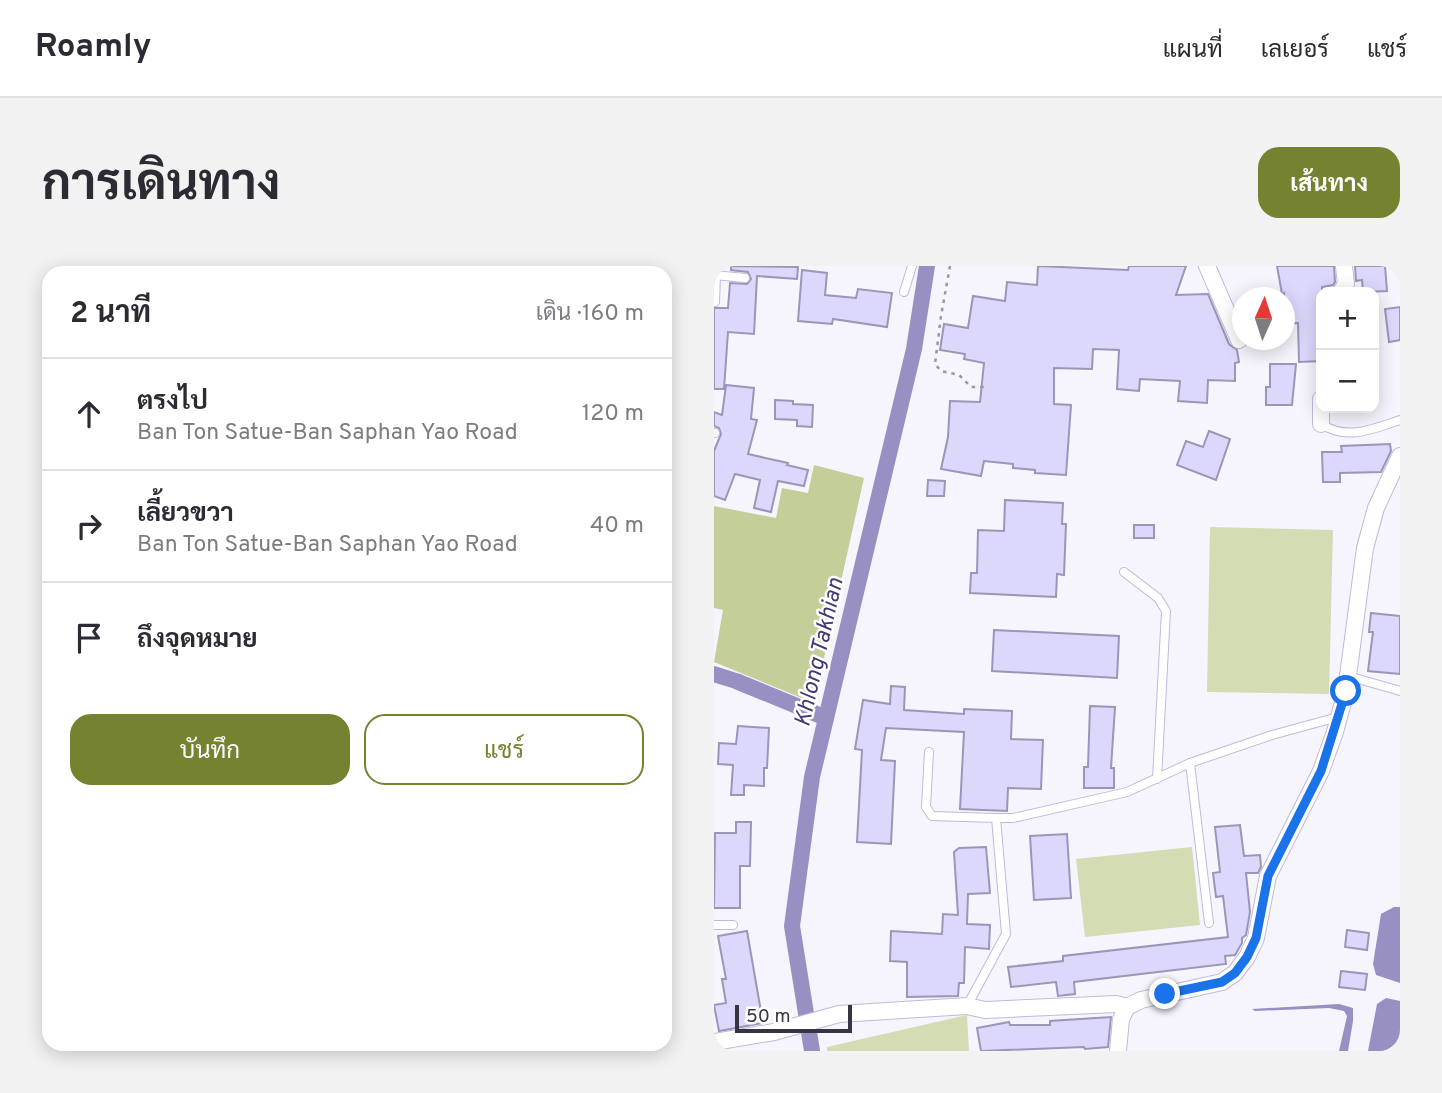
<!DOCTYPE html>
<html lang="th">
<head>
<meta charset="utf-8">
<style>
  :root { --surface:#fff; --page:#f2f2f3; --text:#2b2b33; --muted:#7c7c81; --line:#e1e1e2; --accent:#758230 }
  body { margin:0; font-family:Overpass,Sarabun,sans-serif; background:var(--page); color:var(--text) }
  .controls { position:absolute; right:21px; top:21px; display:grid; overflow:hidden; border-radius:14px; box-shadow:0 4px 18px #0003 }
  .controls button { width:63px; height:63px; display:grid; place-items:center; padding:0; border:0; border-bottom:2px solid var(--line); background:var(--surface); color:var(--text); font:35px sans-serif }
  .compass { position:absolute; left:518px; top:21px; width:63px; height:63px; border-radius:50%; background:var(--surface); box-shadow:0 4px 18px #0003; rotate:3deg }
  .scale { position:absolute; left:21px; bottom:18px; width:117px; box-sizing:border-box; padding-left:7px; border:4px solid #363442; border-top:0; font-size:19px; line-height:24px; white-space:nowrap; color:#363442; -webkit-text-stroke:5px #fff; paint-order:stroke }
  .stop { position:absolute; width:21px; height:21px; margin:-16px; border:5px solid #1a73e8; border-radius:50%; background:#fff }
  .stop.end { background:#1a73e8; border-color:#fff; box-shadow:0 2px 7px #0008 }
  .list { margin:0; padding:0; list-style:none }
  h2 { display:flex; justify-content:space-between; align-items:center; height:91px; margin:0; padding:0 28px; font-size:30px }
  h2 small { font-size:23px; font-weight:400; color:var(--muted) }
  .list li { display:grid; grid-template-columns:46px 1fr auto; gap:21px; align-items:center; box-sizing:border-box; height:112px; padding:0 28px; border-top:2px solid var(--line) }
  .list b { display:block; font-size:26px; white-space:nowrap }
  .list p { margin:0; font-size:23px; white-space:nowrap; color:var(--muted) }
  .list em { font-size:23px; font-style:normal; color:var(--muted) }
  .actions { display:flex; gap:14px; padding:21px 28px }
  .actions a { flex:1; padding:16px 0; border:2px solid var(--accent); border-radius:21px; text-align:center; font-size:24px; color:var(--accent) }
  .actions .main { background:var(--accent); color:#fff }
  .icon { flex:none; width:38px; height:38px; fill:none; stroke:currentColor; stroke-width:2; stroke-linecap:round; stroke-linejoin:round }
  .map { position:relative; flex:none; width:686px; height:785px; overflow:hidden; border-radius:21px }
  header { display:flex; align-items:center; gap:42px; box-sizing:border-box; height:98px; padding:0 35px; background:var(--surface); border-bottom:2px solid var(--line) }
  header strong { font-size:33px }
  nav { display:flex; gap:38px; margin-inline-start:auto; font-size:24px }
  .intro { display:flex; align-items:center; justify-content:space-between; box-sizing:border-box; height:168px; padding:0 42px }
  h1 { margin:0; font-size:49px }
  .button { padding:18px 32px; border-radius:21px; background:var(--accent); color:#fff; font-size:24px; font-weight:700 }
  main { display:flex; gap:42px; padding:0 42px }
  aside { flex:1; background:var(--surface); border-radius:21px; box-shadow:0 4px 18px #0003 }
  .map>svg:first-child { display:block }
  .green { fill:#d3dcb2 }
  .forest { fill:#c3ce98 }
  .water { fill:#9890c2 }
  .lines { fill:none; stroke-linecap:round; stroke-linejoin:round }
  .canal { stroke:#9890c2; stroke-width:16 }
  .building { fill:#dcd8fc; stroke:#9b96b8; stroke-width:2 }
  .lane-casing { stroke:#bfbadd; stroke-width:10 }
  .street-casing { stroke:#bfbadd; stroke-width:18 }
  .path { stroke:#9997a2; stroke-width:2.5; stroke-dasharray:3.5 5; stroke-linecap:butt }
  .lane { stroke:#fff; stroke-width:8 }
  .street { stroke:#fff; stroke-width:16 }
  .route { stroke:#1a73e8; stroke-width:9 }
  .labels { text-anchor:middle; stroke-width:5; stroke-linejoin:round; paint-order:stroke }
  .water-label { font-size:23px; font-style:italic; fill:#453775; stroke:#fff }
</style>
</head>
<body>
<header>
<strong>Roamly</strong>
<nav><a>แผนที่</a><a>เลเยอร์</a><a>แชร์</a></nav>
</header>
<div class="intro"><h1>การเดินทาง</h1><a class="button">เส้นทาง</a></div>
<main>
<aside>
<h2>2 นาที<small>เดิน · 160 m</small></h2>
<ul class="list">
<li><svg class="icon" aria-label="ahead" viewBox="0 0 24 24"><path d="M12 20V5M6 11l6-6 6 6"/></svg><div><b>ตรงไป</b><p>Ban Ton Satue-Ban Saphan Yao Road</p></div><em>120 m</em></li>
<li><svg class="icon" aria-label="right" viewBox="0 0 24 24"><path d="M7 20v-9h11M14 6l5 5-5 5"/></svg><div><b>เลี้ยวขวา</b><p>Ban Ton Satue-Ban Saphan Yao Road</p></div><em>40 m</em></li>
<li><svg class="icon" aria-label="arrive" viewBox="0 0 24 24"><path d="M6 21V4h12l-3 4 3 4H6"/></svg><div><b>ถึงจุดหมาย</b></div></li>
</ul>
<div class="actions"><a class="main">บันทึก</a><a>แชร์</a></div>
</aside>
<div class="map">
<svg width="686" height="785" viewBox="0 0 686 785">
  <rect width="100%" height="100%" fill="#f6f5fd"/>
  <g class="green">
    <path d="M 496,261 L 619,264 L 615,428 L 493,426 Z"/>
    <path d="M 478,581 L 486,659 L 371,671 L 362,593 Z"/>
    <path d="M 253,749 L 255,785 L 113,785 L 113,781 Z"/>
  </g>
  <path class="forest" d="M 100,199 L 150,212 L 100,437 L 0,396 L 9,344 L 0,342 L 0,240 L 62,252 L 68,222 L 94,227 Z"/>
  <g class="water">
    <path d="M 680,641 L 686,641 L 686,717 L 662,709 L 659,698 L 667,648 Z"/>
    <path d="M 672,732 L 686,735 L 686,785 L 654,785 L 663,738 Z"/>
    <path d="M 625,738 L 639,742 L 639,755 L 634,785 L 625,785 L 633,750 L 630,745 L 615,742 L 541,745 L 538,743 Z"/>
  </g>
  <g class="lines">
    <g class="canal">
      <path d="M 0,408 L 22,415 L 112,452"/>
      <path d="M 98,785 L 78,660 L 98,511 L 200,83 L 213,0"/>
    </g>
  </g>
  <g class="building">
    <path d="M 17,0 L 84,1 L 83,13 L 43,10 L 40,68 L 14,66 L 10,123 L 0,123 L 0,42 L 14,42 L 16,17 L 33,18 L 37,13 L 34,6 L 17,4 Z"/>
    <path d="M 324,0 L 414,4 L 415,0 L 472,0 L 462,29 L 494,28 L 515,78 L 523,84 L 525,96 L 521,97 L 521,115 L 494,114 L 493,137 L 464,135 L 466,115 L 426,113 L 425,125 L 403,123 L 405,84 L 379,83 L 378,103 L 340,102 L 340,138 L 357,139 L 352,209 L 321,207 L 321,204 L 299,202 L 299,198 L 270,195 L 267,210 L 227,203 L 234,171 L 236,135 L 266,136 L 270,97 L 250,93 L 251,88 L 226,84 L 230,58 L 254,62 L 259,30 L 291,35 L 293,16 L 323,19 Z"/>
    <path d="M 563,0 L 620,0 L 621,16 L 619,19 L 608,21 L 607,95 L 585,96 L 584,57 L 570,59 L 570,27 L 568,28 Z"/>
    <path d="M 641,0 L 671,0 L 673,25 L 649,26 L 648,14 L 642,15 Z"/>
    <path d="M 88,4 L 113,7 L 111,29 L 142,32 L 144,23 L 178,27 L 173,61 L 119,53 L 118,58 L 84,55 Z"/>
    <path d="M 686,41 L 686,74 L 675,76 L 671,43 Z"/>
    <path d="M 556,98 L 582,98 L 578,139 L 552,139 L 552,121 L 556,121 Z"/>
    <path d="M 12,119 L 40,122 L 37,153 L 43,154 L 34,188 L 74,197 L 73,199 L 94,204 L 90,220 L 64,215 L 57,246 L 40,242 L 46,214 L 21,208 L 11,234 L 0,230 L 0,185 L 7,168 L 5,162 L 0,160 L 0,146 L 8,149 Z"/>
    <path d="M 61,134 L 79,135 L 79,138 L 99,139 L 98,161 L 83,160 L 83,154 L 61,153 Z"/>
    <path d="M 495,165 L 516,173 L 502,214 L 463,199 L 472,175 L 489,181 Z"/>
    <path d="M 676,178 L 677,185 L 667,206 L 626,207 L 626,216 L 609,216 L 608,186 L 628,186 L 627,180 Z"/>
    <path d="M 214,214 L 231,215 L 230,230 L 213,230 Z"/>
    <path d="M 291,234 L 349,237 L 348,258 L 352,258 L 350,309 L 343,308 L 342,331 L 256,327 L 257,307 L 263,307 L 264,264 L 290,265 Z"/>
    <rect x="420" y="259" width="20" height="13"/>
    <path d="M 657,347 L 686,350 L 686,408 L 654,405 L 659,366 L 655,366 Z"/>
    <path d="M 280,364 L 405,370 L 403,412 L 278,405 Z"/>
    <path d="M 177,420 L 191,421 L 190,444 L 250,448 L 250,443 L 298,445 L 297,473 L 329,474 L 327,523 L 294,522 L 293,545 L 246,543 L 250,466 L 172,462 L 167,494 L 181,495 L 177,578 L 143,576 L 148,484 L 141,483 L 149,434 L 176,438 Z"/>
    <path d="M 376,440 L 401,441 L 397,502 L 400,502 L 400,522 L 370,522 L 370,501 L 374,501 Z"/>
    <path d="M 24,460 L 55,462 L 53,502 L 50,502 L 50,520 L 30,519 L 30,529 L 17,529 L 19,499 L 4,498 L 5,477 L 22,478 Z"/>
    <path d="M 22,556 L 37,556 L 36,600 L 26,600 L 26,642 L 0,642 L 1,567 L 22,567 Z"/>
    <path d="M 526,559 L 530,590 L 546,589 L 547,601 L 544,607 L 532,607 L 536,646 L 532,669 L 528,672 L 528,677 L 521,689 L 511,690 L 512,698 L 360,716 L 361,728 L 344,730 L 342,716 L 297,721 L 294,701 L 349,695 L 349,690 L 514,671 L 509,630 L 502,631 L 499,607 L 506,606 L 501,561 Z"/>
    <path d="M 353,568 L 357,632 L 320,634 L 316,570 Z"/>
    <path d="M 272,581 L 276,627 L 254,628 L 253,658 L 276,659 L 275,683 L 251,681 L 250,717 L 245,717 L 244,730 L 193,731 L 193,696 L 176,695 L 177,665 L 228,668 L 229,648 L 244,649 L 240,586 L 245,582 Z"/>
    <path d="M 633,664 L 655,667 L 653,684 L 631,681 Z"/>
    <path d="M 33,665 L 49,757 L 5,765 L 0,739 L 12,737 L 8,713 L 12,713 L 4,670 Z"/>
    <path d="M 627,705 L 653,708 L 651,724 L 625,721 Z"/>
    <path d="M 397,751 L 394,781 L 371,783 L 370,781 L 267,785 L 263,762 L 295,756 L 296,759 L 336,759 L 336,755 Z"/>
  </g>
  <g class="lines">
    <g class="lane-casing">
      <g id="lane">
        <path d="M 0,9 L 31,12"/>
        <path d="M 190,26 L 198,0"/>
        <path d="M 1,36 L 2,9"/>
        <path d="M 607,158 C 633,175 659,163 686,154"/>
        <path d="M 0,167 L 1,167"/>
        <path d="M 410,306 L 444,332 L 452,345 L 443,513"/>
        <path d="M 634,410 L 686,425"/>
        <path d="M 215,486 L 212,541 L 218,550 L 282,552"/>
        <path d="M 476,497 L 495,657"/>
        <path d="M 0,659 L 19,659"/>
        <path d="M 253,740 L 292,668 L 282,552 L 299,552 L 413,526 L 476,497 L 558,469 L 624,451"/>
      </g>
    </g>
    <g class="street-casing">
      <g id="street">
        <path d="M 493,0 L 525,74"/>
        <path d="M 627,26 L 632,18 L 630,0"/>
        <path d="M 607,158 L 607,133"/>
        <path d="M 0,776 L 60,766 L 125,748 L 253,740 L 271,744 L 402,738 L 413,741"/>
        <path d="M 404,785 L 407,753 L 413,741 L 427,734 L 508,716 L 521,707 L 533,691 L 542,672 L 554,610 L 607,505 L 621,466 L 632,425 L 651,282 L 662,242 L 686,190"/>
      </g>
    </g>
    <path class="path" d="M 236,0 L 227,50 L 221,98 L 227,105 L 245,109 L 257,121 L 271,121"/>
    <use href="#lane" class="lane"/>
    <use href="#street" class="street"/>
  </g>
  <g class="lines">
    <path class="route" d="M 451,728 L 508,716 L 521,707 L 533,691 L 542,672 L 554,610 L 607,505 L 632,425"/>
  </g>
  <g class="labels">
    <g class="water-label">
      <text transform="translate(104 386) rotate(-77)" y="8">Khlong Takhian</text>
    </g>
  </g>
</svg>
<div class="controls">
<button>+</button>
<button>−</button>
</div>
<svg class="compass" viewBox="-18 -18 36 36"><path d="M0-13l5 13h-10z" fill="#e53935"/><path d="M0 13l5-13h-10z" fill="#7c7c81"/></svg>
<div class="scale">50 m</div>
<div class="stop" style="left:632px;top:425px"></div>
<div class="stop end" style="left:451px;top:728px"></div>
</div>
</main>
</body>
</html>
